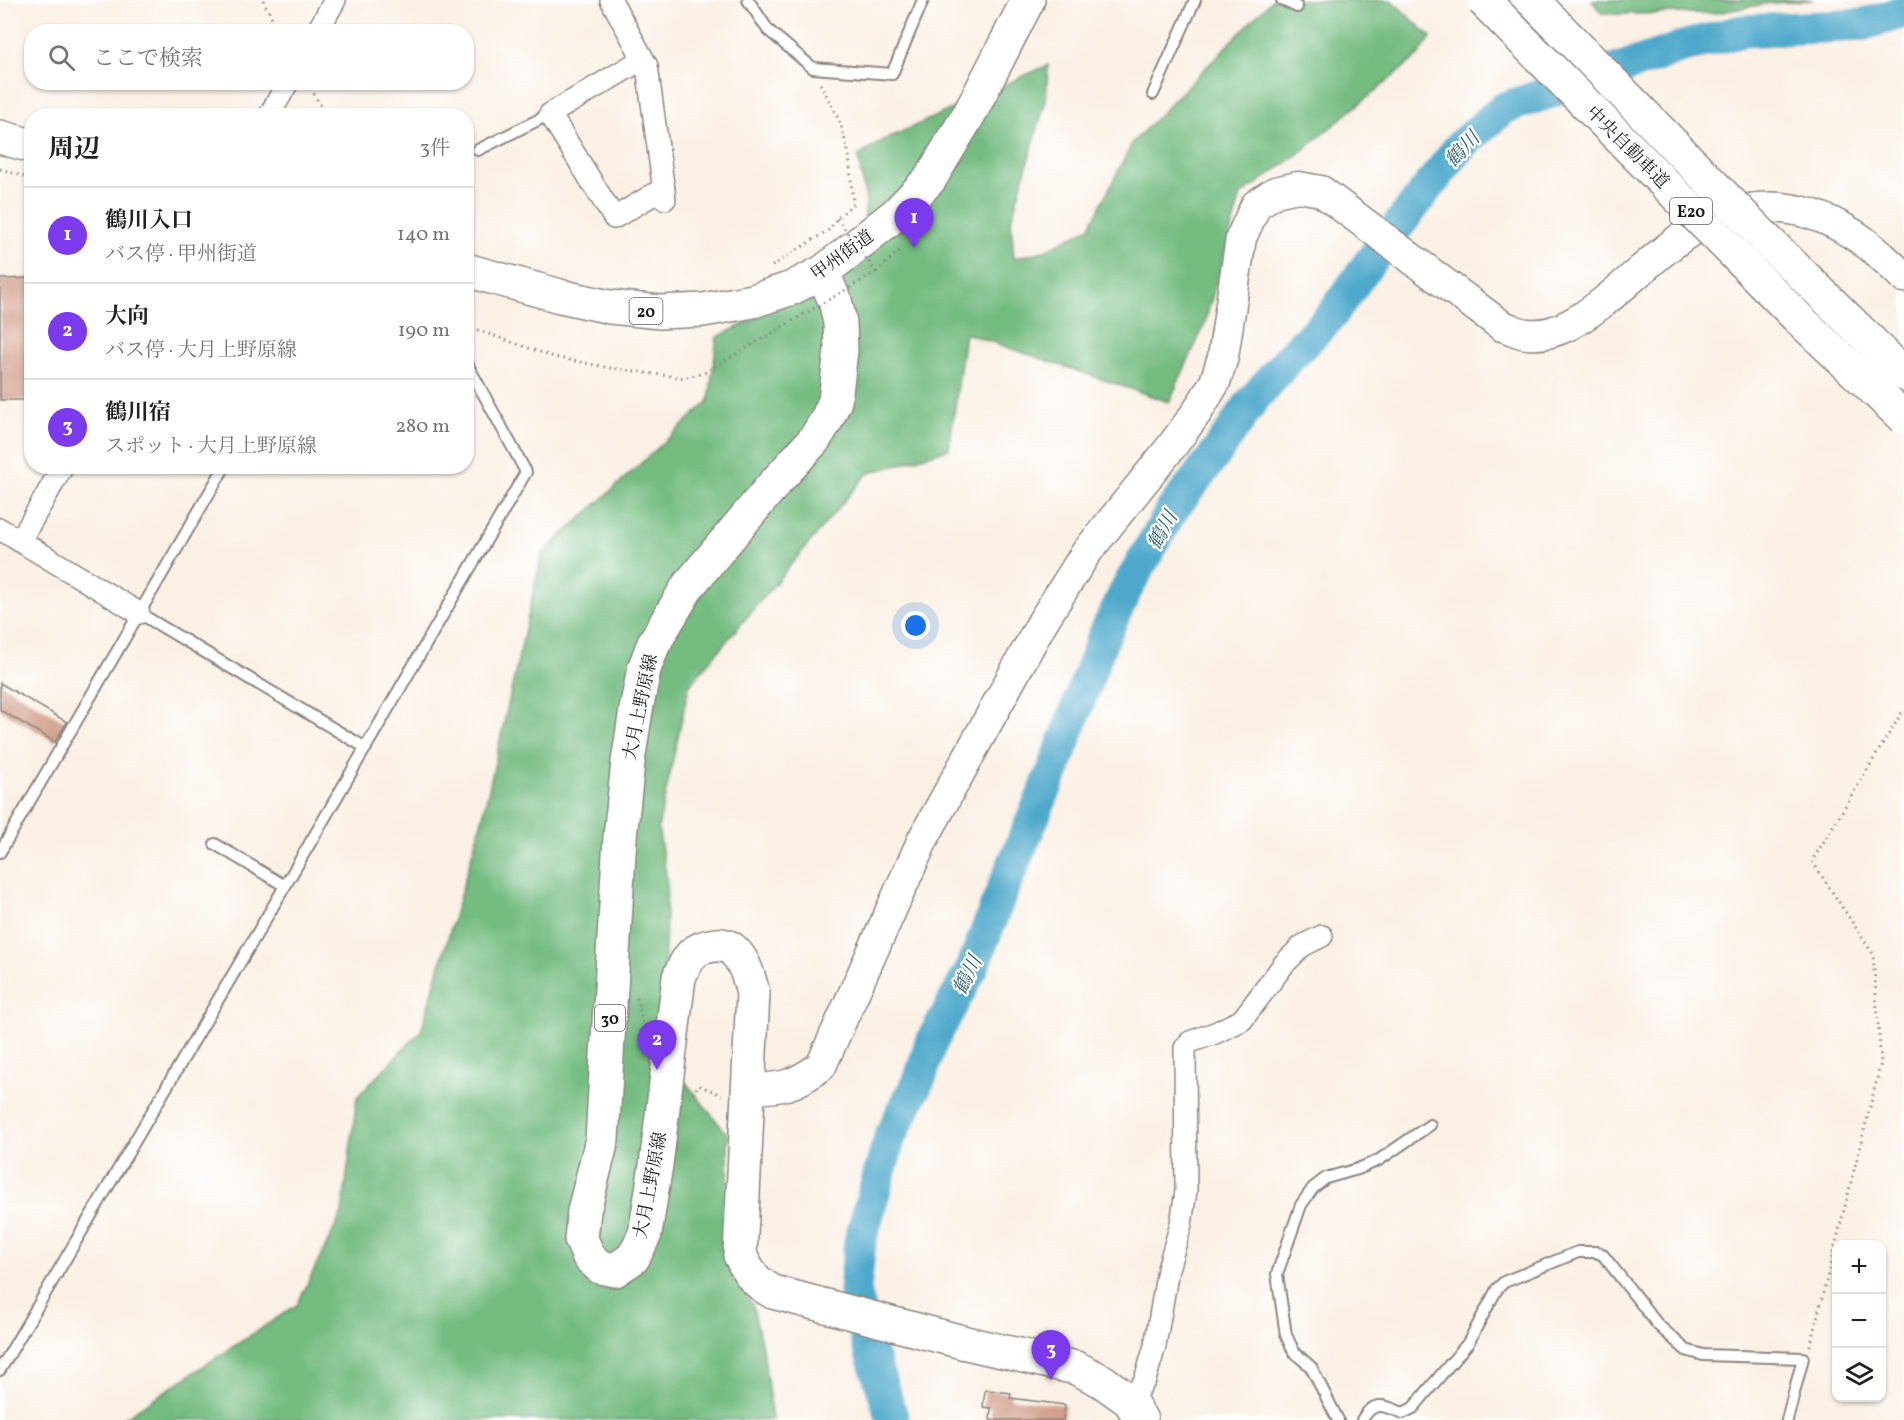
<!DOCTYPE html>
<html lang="ja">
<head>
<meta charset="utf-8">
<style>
  :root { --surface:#fff; --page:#f2f2f2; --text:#222; --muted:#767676; --line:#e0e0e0; --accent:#7c3aed }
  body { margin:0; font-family:Vollkorn,"Noto Serif JP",serif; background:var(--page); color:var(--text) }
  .controls { position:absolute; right:18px; bottom:18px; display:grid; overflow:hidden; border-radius:12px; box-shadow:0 2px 4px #0004 }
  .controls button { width:54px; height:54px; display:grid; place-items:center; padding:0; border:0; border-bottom:2px solid var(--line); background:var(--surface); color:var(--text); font:30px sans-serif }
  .you { position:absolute; left:916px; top:626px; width:21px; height:21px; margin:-15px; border:4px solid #fff; border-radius:50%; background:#1a73e8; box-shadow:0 0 0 9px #1a73e833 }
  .badge { display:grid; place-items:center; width:39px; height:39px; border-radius:50%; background:var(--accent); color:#fff; font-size:20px; font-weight:700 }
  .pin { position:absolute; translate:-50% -50px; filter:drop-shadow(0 2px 3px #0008) }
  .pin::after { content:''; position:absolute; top:32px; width:21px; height:18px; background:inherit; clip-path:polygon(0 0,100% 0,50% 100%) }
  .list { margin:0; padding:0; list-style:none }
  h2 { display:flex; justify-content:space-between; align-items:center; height:78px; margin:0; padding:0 24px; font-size:26px }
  h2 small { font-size:20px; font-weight:400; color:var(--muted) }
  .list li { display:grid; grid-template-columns:39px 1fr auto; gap:18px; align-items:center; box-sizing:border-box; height:96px; padding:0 24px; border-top:2px solid var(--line) }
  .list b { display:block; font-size:22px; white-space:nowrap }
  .list p { margin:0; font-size:20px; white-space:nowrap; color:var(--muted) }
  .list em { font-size:20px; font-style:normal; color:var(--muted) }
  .icon { flex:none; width:33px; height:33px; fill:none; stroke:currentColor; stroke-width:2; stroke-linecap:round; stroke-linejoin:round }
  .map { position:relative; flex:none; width:1904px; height:1420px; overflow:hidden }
  .search { position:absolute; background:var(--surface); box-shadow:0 2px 4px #0004; left:24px; top:24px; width:450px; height:66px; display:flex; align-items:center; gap:15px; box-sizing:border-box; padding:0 21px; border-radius:24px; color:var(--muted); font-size:22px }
  .panel { position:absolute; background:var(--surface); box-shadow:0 2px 4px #0004; left:24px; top:108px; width:450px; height:366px; border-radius:24px }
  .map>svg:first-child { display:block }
  .forest { fill:#75bc81; stroke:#486c4e; stroke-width:1.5 }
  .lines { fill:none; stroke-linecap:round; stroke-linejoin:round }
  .river { stroke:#4da8cb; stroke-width:33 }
  .building { fill:#d19f8a }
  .lane-casing { stroke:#8c8680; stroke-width:14 }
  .street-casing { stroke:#8c8680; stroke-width:24 }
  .secondary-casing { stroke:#8c8680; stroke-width:33 }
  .primary-casing { stroke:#8c8680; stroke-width:36 }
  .highway-casing { stroke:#8c8680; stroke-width:36 }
  .path { stroke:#8c8680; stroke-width:3; stroke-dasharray:1.5 4.5; stroke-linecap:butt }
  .lane { stroke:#fff; stroke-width:10 }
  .street { stroke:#fff; stroke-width:21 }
  .secondary { stroke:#fff; stroke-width:30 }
  .primary { stroke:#fff; stroke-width:33 }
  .highway { stroke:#fff; stroke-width:33 }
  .highway-bridge-casing { stroke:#8c8680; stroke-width:36; stroke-linecap:butt }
  .path-bridge { stroke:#8c8680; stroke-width:3; stroke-dasharray:1.5 4.5; stroke-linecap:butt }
  .highway-bridge { stroke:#fff; stroke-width:33 }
  .labels { text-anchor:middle; stroke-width:4.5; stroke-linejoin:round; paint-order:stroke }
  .shield { fill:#fff; stroke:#606060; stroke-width:1.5 }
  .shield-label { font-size:16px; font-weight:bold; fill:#1c1c1c }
  .street-label { font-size:18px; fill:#1c1c1c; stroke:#fff }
  .water-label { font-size:20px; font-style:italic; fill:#346274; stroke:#fff }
</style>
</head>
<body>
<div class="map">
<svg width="1904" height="1420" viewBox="0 0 1904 1420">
  <rect width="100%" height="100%" fill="#fff"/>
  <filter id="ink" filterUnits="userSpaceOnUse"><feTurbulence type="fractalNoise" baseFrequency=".0167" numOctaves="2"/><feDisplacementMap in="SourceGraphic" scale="12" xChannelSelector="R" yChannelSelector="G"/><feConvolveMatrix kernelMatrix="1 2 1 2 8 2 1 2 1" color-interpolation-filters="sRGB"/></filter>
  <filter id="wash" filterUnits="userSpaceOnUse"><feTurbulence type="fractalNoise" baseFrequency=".008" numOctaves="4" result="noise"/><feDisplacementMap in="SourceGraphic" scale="24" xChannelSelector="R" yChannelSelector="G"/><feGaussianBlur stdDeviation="1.35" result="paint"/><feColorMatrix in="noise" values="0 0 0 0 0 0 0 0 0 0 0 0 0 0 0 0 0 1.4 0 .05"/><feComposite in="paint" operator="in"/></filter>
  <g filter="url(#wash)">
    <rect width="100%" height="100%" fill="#fbf0e4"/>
    <g class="forest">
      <path d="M 1272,0 L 1391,0 L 1431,37 L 1418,56 L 1293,158 L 1241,195 L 1204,326 L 1169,402 L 965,333 L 949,449 L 867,474 L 689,686 L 658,828 L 667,879 L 662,1053 L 728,1135 L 729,1257 L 733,1279 L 752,1303 L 764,1356 L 772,1420 L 121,1420 L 297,1305 L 342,1213 L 357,1097 L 421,1031 L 482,820 L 542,554 L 709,401 L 717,337 L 859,269 L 866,202 L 858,156 L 884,140 L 1048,65 L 1046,100 L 1011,220 L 1014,258 L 1044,251 L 1089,228 L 1133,142 Z"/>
      <path d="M 1592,0 L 1813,0 L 1765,4 L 1716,13 L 1602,14 Z"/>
    </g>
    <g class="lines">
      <path class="river" d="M 893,1420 L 868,1344 L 855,1290 L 860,1241 L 890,1137 L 921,1075 L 930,1045 L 972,968 L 1004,886 L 1053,771 L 1102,640 L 1127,588 L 1172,510 L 1214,456 L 1252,401 L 1291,356 L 1331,316 L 1366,267 L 1461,145 L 1504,108 L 1686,46 L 1742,31 L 1861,25 L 1904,12"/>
    </g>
    <g id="blocks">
      <g class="building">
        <path d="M 32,278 L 32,400 L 0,400 L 0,279 Z"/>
        <path d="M 0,683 L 67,722 L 55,742 L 0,710 Z"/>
        <path d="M 985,1390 L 1011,1393 L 1010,1398 L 1065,1405 L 1063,1420 L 990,1420 L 991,1408 L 983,1407 Z"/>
      </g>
    </g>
  </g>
  <g filter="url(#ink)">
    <use href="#blocks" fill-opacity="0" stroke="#8c8680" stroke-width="1.5"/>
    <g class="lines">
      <g class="lane-casing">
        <g id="lane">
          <path d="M 748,0 L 768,30 L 813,68 L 892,74 L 923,0"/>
          <path d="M 1282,0 L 1297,7"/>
          <path d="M 1153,94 L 1195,0"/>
          <path d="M 478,150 L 550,114"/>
          <path d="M 139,613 L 366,748"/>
          <path d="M 215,844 L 285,886"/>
          <path d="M 0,852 L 225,466"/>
          <path d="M 0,1370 L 285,886 L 526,472 L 466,362"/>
          <path d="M 1338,1420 L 1311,1367 L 1294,1352 L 1286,1335 L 1277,1274 L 1301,1205 L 1313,1188 L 1326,1178 L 1358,1169 L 1379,1160 L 1430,1125"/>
          <path d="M 1362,1420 C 1374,1399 1385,1406 1403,1413 L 1413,1408 L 1468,1343 L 1497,1289 L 1504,1282 L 1578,1252 L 1596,1252 L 1603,1255 L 1658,1325 L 1686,1350 L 1703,1355 L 1803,1358 L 1787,1420"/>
        </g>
      </g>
      <g class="street-casing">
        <g id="street">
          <path d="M 611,0 L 647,66 L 665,199"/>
          <path d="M 317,32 L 335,0"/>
          <path d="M 643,59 L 550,114 L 614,218 L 664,188"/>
          <path d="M 269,116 L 288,82"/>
          <path d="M 0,529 L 139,613"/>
          <path d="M 20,541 L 63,466"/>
          <path d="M 1130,1401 L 1145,1380 L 1155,1346 L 1168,1269 L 1181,1224 L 1186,1191 L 1185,1048 L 1190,1042 L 1215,1033 L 1242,1020 L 1284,964 L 1302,946 L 1322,936"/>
        </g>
      </g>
      <g class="secondary-casing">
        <path id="secondary" d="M 748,1089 C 782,1088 793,1087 821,1066 L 923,839 L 1043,621 L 1086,553 L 1172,446 L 1197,412 L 1215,382 L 1223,357 L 1241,238 L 1256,205 L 1275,192 L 1298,187 L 1321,191 L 1502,326 C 1510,328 1520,334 1528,334 C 1556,337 1581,319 1602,303 C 1631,281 1657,253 1688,233 C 1741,199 1797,199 1851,233 C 1871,245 1887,261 1904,277"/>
      </g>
      <g class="primary-casing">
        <path id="primary" d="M 823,272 L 836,304 L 840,323 L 841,350 L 835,401 L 826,421 L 814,440 L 774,484 L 688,586 L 654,643 L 644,669 L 636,710 L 628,762 L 620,837 L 602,1140 L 584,1211 L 581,1239 L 589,1257 L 600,1267 L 615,1270 L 633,1258 L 645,1234 L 656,1165 L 679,977 C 689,956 692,948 715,945 C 721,944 729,946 733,950 C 745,961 749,978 753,993 L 740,1255 C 749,1274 755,1282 773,1292 L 966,1343 L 1076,1368 L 1102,1381 L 1130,1401 L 1141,1420"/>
      </g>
      <g class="highway-casing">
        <g id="highway">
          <path d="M 0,137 L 32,146"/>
          <path d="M 466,270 L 560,296 L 610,307 L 661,312 L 703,310 L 753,301 L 792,288 L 823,272 L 896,214 L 930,179 L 971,111 L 1028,0"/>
        </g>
      </g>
      <g class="path">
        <path d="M 263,0 L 279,32"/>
        <path d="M 308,83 L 326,116"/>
        <path d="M 0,169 L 32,179"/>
        <path d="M 772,266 L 830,229 L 837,218 L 853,204 L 849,155 L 840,122 L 820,83"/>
        <path d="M 876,272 L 907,244"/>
        <path d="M 466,326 L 554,357 L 611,368 L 684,378 L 706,372 L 787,324"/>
        <path d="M 637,998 L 645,1033"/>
        <path d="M 689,1097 L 692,1097 L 698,1085 L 722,1095"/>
        <path d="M 1810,1346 L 1881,1063 L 1873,954 L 1812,861 L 1904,709"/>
      </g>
      <use href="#lane" class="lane"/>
      <use href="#street" class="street"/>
      <use href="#secondary" class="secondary"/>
      <use href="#primary" class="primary"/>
      <use href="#highway" class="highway"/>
      <g class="highway-bridge-casing">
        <g id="highway-bridge">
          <path d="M 1483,0 L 1796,316 L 1904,418"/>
          <path d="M 1532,0 L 1767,240 L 1904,374"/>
        </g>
      </g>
      <path class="path-bridge" d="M 787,324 L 876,272 L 837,218"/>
      <use href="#highway-bridge" class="highway-bridge"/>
    </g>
  </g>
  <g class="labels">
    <g class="shield">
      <rect x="1670" y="198" width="42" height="26" rx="4.5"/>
      <rect x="629.5" y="298" width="33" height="26" rx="4.5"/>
      <rect x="595" y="1005" width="30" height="26" rx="4.5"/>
    </g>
    <g class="shield-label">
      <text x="1691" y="217">E20</text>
      <text x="646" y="317">20</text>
      <text x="610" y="1024">30</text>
    </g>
    <g class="street-label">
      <text transform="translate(1628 147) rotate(45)" y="6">中央自動車道</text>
      <text transform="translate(842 255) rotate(-36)" y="6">甲州街道</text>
      <text transform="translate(640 707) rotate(-78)" y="6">大月上野原線</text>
      <text transform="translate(650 1185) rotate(-79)" y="6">大月上野原線</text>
    </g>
    <g class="water-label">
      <text transform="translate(1462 149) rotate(-47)" y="7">鶴川</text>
      <text transform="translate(1162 530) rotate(-61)" y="7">鶴川</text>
      <text transform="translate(967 975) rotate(-64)" y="7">鶴川</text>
    </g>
  </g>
</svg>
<div class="controls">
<button>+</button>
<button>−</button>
<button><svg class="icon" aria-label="layers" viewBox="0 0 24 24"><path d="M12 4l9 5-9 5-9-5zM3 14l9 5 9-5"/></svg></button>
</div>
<div class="you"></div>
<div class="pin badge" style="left:914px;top:248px">1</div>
<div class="pin badge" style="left:657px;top:1070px">2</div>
<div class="pin badge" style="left:1051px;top:1380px">3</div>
<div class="search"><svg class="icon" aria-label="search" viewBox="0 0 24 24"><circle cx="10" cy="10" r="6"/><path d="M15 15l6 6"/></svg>ここで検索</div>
<section class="panel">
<h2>周辺<small>3件</small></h2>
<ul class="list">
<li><span class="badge">1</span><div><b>鶴川入口</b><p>バス停 · 甲州街道</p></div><em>140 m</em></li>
<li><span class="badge">2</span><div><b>大向</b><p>バス停 · 大月上野原線</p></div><em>190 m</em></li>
<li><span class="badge">3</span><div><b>鶴川宿</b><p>スポット · 大月上野原線</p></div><em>280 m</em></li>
</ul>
</section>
</div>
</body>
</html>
